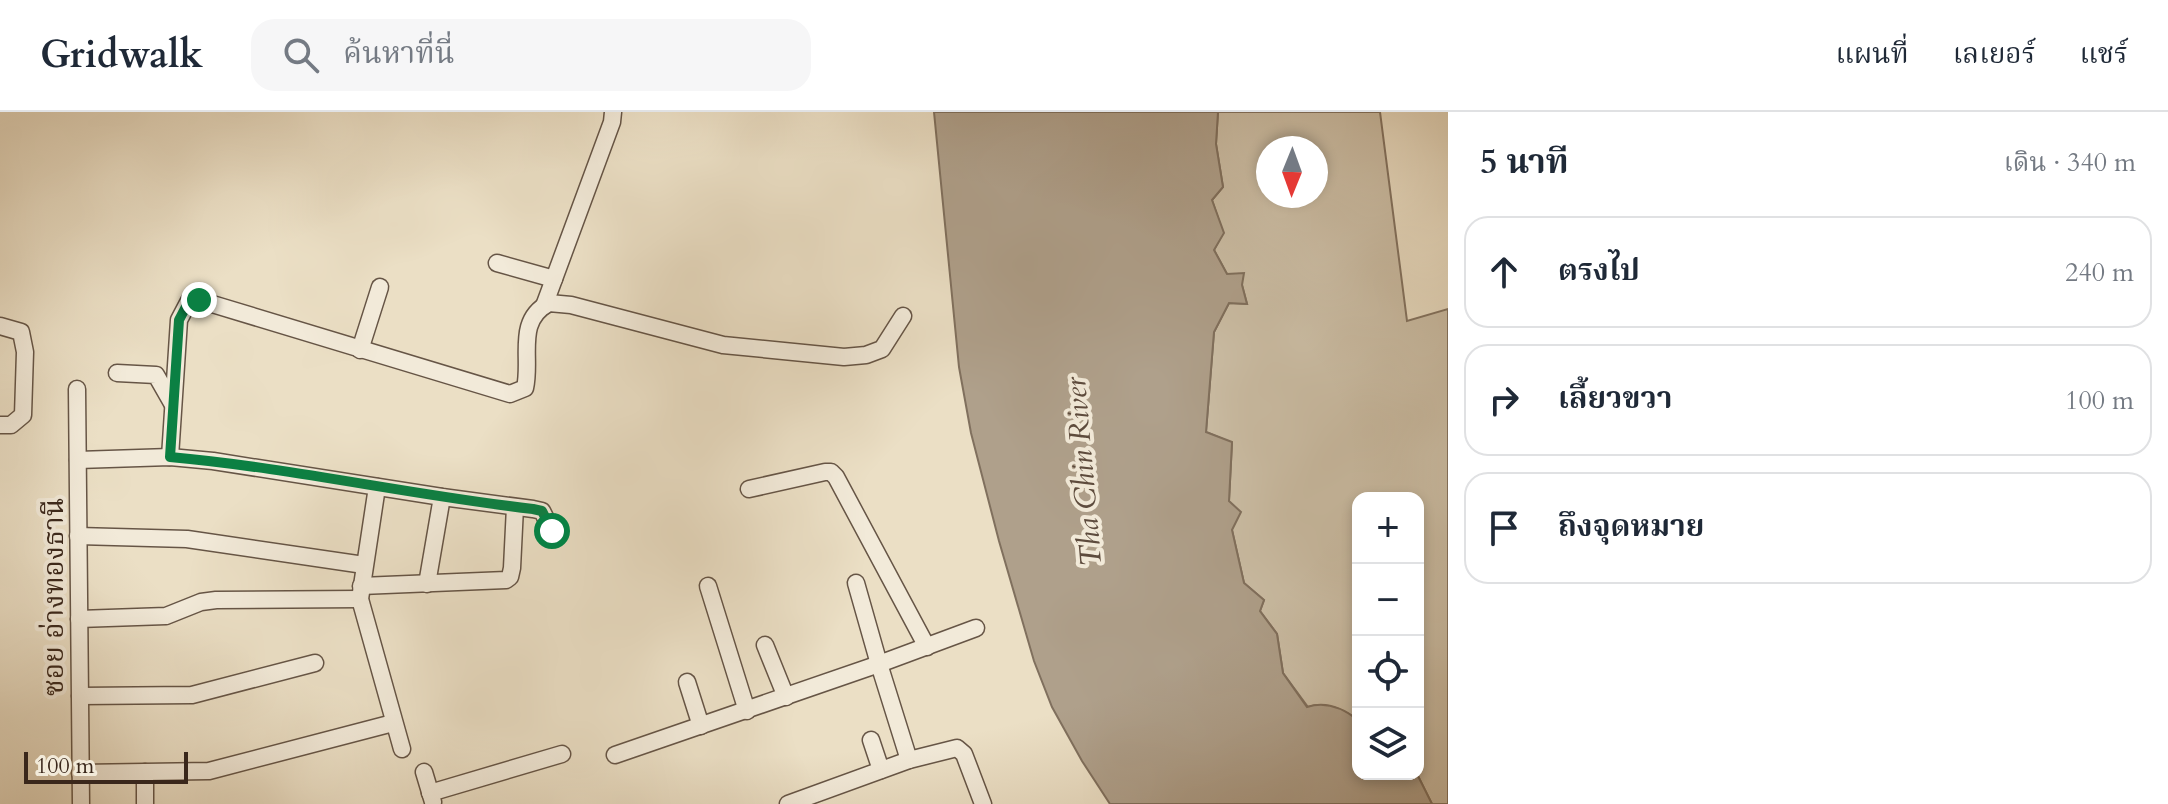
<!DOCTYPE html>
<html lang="th">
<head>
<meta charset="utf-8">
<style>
  :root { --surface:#fff; --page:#f6f6f7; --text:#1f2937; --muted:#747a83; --line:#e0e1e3 }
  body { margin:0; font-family:Cardo,"Noto Serif Thai",serif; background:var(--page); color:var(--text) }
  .controls { position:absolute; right:24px; bottom:24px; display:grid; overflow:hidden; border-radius:16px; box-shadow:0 4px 12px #0003 }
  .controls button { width:72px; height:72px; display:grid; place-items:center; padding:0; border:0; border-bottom:2px solid var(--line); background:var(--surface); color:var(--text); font:40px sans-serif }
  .compass { position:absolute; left:1256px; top:24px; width:72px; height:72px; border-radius:50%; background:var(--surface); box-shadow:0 4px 12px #0003; rotate:181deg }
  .scale { position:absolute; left:24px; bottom:20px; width:164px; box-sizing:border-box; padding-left:8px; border:4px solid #3a271b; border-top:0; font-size:22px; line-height:28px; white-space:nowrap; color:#3a271b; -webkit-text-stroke:6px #f2ead9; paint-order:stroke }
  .stop { position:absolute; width:24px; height:24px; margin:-18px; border:6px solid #0b8043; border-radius:50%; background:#fff }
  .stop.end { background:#0b8043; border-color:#fff; box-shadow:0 2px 8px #0008 }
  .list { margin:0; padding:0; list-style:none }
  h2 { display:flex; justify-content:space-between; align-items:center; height:104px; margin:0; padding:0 32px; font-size:34px }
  h2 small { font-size:26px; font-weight:400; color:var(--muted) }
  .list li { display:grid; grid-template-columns:52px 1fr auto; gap:24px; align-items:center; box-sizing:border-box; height:112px; margin:0 16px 16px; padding:0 16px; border:2px solid var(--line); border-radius:24px }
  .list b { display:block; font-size:30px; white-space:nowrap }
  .list em { font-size:26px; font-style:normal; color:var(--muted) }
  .icon { flex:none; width:44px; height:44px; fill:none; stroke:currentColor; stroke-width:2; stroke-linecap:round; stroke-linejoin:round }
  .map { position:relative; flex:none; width:1448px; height:692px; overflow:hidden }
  header { display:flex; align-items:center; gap:48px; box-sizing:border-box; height:112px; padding:0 40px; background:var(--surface); border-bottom:2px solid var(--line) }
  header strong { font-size:38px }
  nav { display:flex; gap:44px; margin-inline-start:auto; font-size:28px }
  .search { width:560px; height:72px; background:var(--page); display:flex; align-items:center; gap:20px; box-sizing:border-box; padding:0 28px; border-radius:24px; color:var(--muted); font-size:30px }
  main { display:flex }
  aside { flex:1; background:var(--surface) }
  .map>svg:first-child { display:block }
  .green { fill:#cdc0a8; stroke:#847462; stroke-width:2; fill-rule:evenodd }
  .water { fill:#afa08b; stroke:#80705e; stroke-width:2 }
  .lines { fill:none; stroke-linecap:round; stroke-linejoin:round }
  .minor-casing { stroke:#665546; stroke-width:19 }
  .minor { stroke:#f2ead9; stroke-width:16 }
  .route { stroke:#0b8043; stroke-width:10 }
  .labels { text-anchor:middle; stroke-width:8; stroke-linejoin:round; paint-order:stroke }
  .street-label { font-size:28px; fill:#3a271b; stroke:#f2ead9 }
  .water-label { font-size:30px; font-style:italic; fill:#5d4b3d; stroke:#f2ead9 }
</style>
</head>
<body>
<header>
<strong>Gridwalk</strong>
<div class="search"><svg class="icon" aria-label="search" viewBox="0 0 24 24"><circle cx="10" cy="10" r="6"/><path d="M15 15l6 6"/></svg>ค้นหาที่นี่</div>
<nav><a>แผนที่</a><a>เลเยอร์</a><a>แชร์</a></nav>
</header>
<main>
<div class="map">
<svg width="1448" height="692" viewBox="0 0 1448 692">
  <rect width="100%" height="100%" fill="#ebdfc5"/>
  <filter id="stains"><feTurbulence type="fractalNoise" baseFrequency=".0025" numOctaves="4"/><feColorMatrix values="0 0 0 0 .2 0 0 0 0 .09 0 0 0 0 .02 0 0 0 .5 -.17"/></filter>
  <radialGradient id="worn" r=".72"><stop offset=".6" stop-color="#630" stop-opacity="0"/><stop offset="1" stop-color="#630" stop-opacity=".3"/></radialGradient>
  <path class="green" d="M 1218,0 L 1380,0 L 1407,209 L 1448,197 L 1448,692 L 1432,692 L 1417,662 L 1418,386 L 1358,386 L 1358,608 C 1343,597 1325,589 1308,595 L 1283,561 L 1277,522 L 1260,499 L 1264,488 L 1244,471 L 1232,418 L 1229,389 L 1232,331 L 1206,320 L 1214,220 L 1229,191 L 1247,192 L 1242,173 L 1227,162 L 1214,138 L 1223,121 L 1212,88 L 1223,75 L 1216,32 ZM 1268,36 L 1316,36 L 1316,84 L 1268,84 Z"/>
  <path class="water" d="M 934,0 L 1218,0 L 1216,32 L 1223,75 L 1212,88 L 1224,121 L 1214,138 L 1227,162 L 1244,161 L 1242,173 L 1247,192 L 1229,191 L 1214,220 L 1206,320 L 1232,330 L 1229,389 L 1241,400 L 1232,418 L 1244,471 L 1264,488 L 1260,499 L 1277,522 L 1283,561 L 1307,595 C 1325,589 1343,596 1358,608 L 1358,662 L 1417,662 L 1432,692 L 1110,692 L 1082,649 L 1052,595 L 1034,549 L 999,429 L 971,321 L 959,255 Z"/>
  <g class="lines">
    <g class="minor-casing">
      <g id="minor">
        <path d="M 497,151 L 554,167"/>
        <path d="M 544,194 L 612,10 L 613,0"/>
        <path d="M 0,214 L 21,220 L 25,240 L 23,303 L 11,313 L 0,313"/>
        <path d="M 360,238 L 380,175"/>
        <path d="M 117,261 L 156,263 L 172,291"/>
        <path d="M 77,277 L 81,692"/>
        <path d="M 170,345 L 179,208 L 189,189 L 199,188 L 510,282 L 525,276 C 532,246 515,209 549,191 L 571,193 L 723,233 L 844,245 L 866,243 L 882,237 L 903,204"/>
        <path d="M 78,348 L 170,345 L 213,349 L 442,385 L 533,397 L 542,399 L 552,419"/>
        <path d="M 377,375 L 360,487 L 402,637"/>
        <path d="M 749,377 L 825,360 L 831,360 L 836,365 L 927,535"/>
        <path d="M 78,424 L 187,427 L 364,453"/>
        <path d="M 856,471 L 879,552 L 976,516"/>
        <path d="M 427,472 L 442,385"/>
        <path d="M 361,474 L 506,468 L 510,465 L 512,456 L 515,395"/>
        <path d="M 708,474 L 747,599"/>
        <path d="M 79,507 L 166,504 L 201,490 L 216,488 L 360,487"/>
        <path d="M 765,533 L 786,585"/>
        <path d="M 687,570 L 701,614"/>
        <path d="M 80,584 L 192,583 L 315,551"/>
        <path d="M 871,628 L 881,658"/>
        <path d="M 615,643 L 879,552 L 909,648"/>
        <path d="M 424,660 L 433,690"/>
        <path d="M 80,661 L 209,659 L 393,611"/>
        <path d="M 430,681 L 562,642"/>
        <path d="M 145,692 L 145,660"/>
        <path d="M 788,692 L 909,648 L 957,636 L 964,642 L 983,692"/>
      </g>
    </g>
    <use href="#minor" class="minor"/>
  </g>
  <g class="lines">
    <path class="route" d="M 199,188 L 189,189 L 179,208 L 170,345 C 292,356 411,383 533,397 L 542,399 L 552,419"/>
  </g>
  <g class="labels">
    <g class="street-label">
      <text transform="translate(53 485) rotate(-90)" y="10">ซอย อ่างทองธานี</text>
    </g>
    <g class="water-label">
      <text transform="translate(1083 360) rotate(-95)" y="10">Tha Chin River</text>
    </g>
  </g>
  <rect width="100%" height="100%" filter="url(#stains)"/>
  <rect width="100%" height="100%" fill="url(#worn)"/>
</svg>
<div class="controls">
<button>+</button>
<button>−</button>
<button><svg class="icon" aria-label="locate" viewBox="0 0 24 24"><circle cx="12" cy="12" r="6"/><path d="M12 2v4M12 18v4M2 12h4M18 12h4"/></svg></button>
<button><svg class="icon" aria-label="layers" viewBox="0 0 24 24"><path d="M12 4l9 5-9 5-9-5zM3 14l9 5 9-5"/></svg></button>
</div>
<svg class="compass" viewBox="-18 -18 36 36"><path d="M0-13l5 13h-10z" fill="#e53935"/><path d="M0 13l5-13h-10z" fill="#747a83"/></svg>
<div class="scale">100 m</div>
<div class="stop" style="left:552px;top:419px"></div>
<div class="stop end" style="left:199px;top:188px"></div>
</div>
<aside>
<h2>5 นาที<small>เดิน · 340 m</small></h2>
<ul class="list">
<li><svg class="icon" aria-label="ahead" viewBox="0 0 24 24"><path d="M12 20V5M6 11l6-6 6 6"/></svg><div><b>ตรงไป</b></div><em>240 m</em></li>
<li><svg class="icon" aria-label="right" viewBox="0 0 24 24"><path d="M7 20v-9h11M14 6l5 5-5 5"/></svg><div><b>เลี้ยวขวา</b></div><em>100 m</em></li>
<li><svg class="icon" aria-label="arrive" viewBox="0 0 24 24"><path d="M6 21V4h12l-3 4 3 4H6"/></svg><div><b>ถึงจุดหมาย</b></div></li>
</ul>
</aside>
</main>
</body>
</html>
